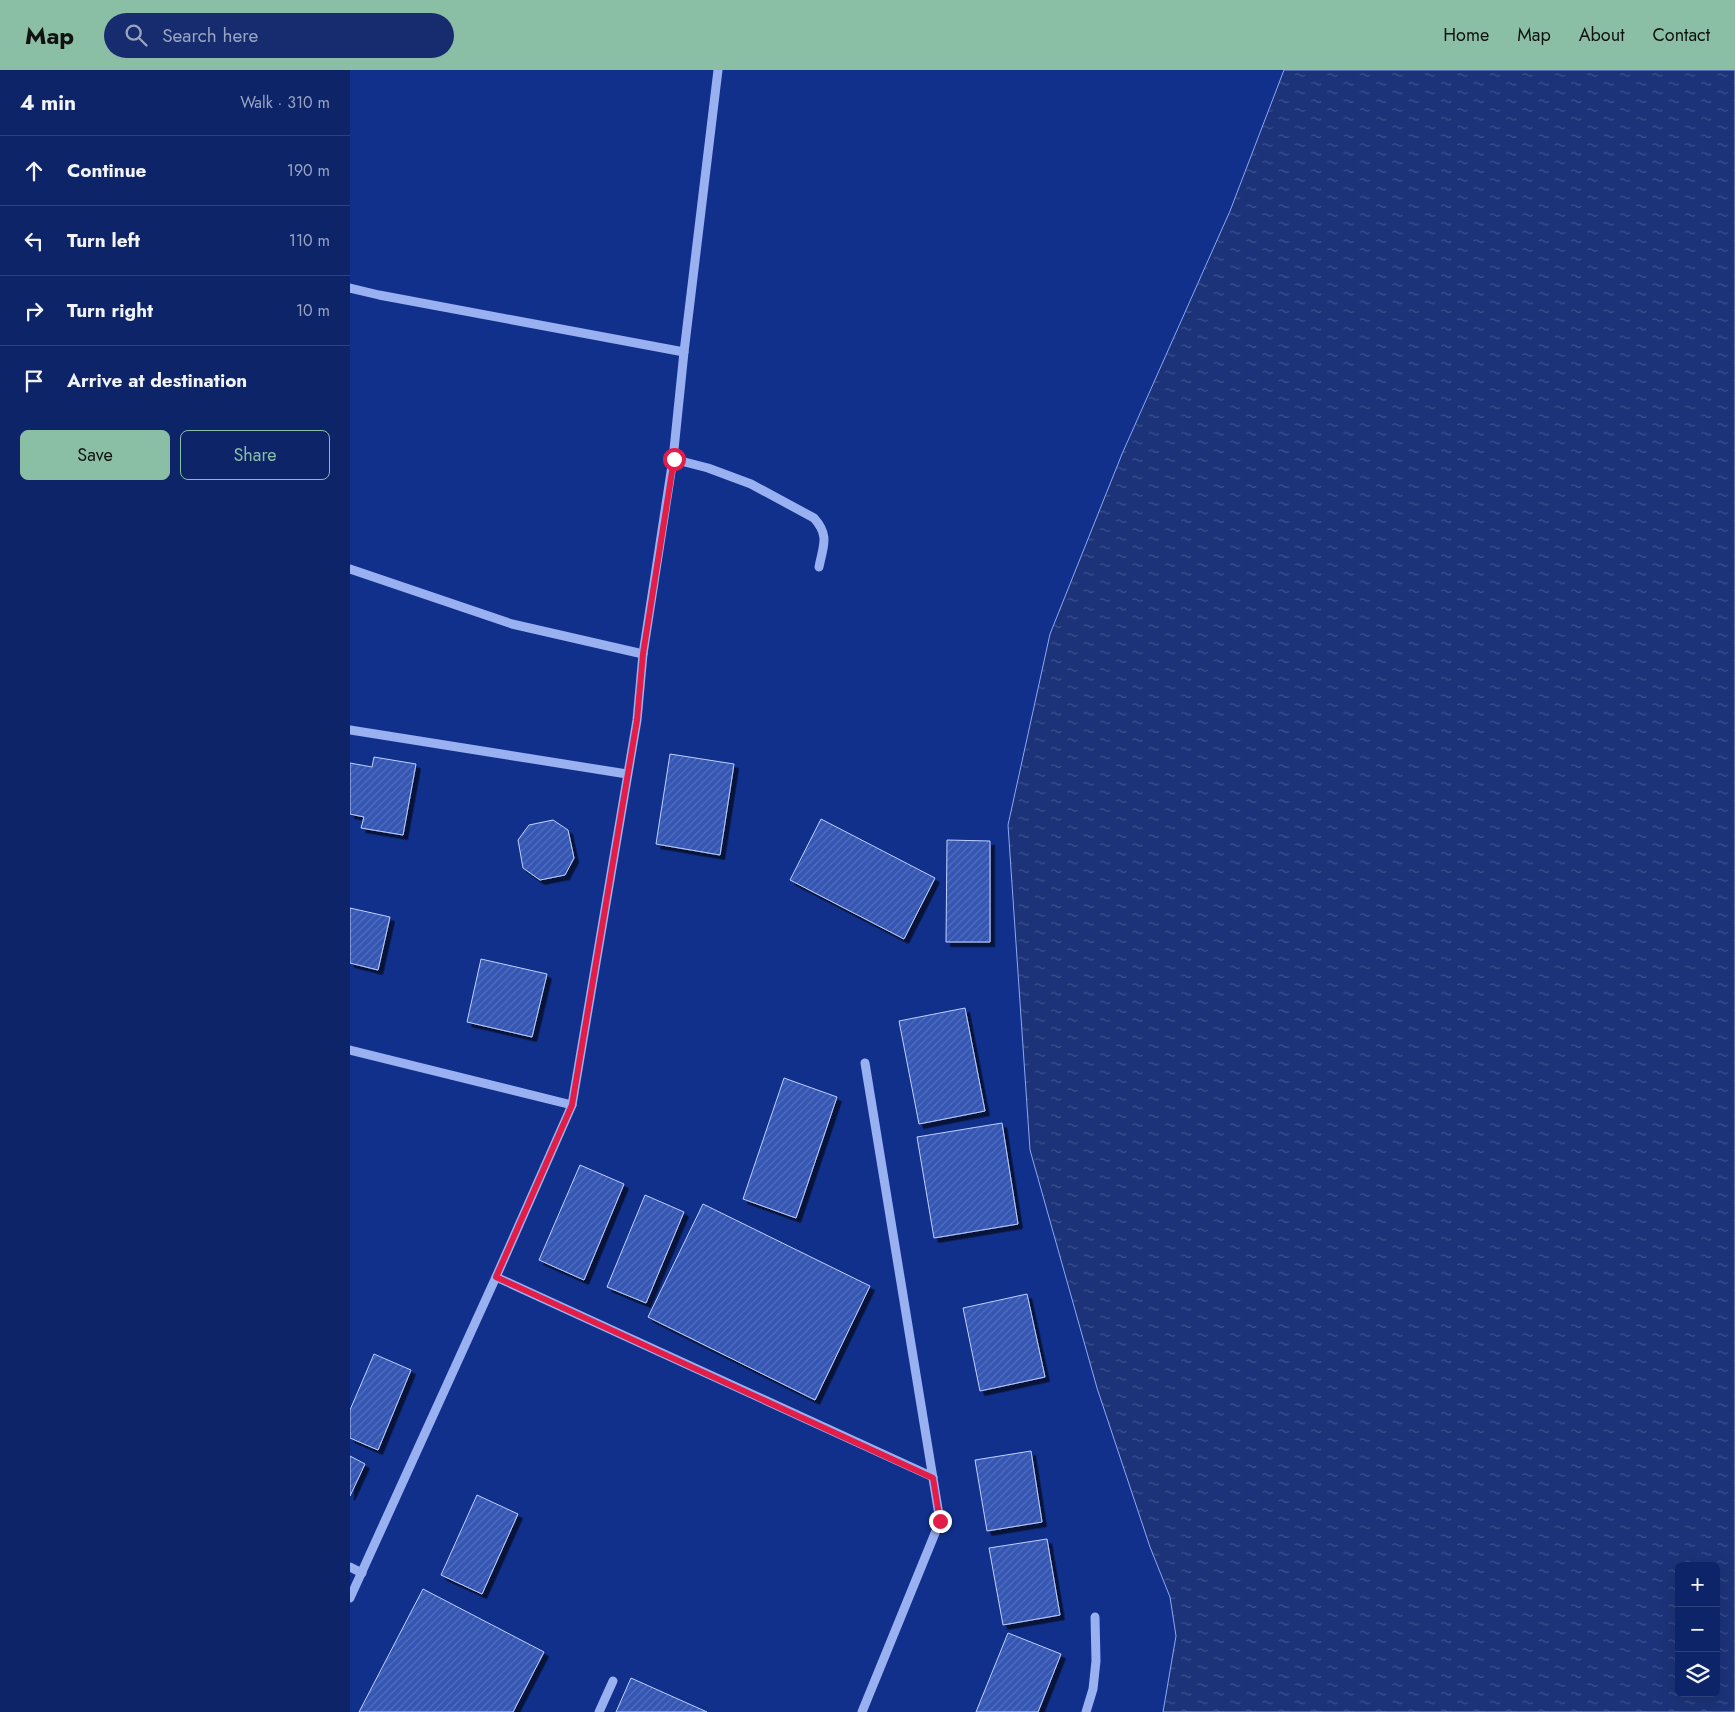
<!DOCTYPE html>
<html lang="en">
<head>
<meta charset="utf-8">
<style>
  :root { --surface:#0d2469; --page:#162c6f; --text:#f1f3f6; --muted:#9aa4c0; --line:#2d417d; --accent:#8abfa5 }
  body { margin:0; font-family:Jost,sans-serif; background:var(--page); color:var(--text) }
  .controls { position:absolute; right:15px; bottom:15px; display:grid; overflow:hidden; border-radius:8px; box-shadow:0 5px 20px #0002 }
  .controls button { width:45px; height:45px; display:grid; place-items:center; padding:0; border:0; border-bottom:1px solid var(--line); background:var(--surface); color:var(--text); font:25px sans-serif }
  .stop { position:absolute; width:15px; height:15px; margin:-11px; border:4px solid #e11d48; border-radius:50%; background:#fff }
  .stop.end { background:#e11d48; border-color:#fff; box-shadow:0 1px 5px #0008 }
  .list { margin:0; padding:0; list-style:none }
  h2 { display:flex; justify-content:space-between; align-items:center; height:65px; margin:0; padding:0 20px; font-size:21px }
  h2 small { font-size:16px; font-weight:400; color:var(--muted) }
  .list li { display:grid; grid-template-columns:32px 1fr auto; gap:15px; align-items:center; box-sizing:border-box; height:70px; padding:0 20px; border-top:1px solid var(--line) }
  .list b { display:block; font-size:19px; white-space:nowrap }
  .list em { font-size:16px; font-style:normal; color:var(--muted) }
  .actions { display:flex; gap:10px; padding:15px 20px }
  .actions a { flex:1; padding:11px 0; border:1px solid var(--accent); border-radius:8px; text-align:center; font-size:18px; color:var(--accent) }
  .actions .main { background:var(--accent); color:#111 }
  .icon { flex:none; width:28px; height:28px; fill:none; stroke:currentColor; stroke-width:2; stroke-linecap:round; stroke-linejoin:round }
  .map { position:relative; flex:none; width:1385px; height:1642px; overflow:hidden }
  header { display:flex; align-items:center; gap:30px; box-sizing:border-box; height:70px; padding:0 25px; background:var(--accent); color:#111 }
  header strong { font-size:24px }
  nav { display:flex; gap:28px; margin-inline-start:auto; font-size:18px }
  .search { width:350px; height:45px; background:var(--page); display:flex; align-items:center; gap:12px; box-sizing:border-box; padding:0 18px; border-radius:28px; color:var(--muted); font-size:19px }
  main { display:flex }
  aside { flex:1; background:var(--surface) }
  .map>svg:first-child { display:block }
  .water { fill:url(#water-ripples); stroke:#8aa8f5; fill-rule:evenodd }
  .building { fill:url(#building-hatch); stroke:#c0d0fd; filter:url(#shadow) }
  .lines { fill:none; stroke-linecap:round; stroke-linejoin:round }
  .minor { stroke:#99b0f1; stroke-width:9 }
  .route { stroke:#e11d48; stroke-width:6 }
</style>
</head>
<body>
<header>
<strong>Map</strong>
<div class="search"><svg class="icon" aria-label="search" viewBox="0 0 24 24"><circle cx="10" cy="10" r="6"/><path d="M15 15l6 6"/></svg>Search here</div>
<nav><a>Home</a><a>Map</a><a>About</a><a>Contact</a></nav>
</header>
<main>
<aside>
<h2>4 min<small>Walk · 310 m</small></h2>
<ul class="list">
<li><svg class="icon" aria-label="ahead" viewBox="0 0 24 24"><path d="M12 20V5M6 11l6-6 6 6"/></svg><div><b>Continue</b></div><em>190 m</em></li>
<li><svg class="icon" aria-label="left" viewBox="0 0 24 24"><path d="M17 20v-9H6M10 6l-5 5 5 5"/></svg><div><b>Turn left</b></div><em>110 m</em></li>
<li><svg class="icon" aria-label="right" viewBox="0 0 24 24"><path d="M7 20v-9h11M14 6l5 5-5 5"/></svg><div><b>Turn right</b></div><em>10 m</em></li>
<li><svg class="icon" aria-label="arrive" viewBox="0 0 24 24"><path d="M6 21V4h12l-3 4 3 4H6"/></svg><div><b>Arrive at destination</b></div></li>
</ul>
<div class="actions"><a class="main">Save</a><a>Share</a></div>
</aside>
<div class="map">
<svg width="1385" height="1642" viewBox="0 0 1385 1642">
  <defs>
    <pattern id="water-ripples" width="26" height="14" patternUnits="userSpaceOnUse" patternTransform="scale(1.25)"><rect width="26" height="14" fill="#1c3379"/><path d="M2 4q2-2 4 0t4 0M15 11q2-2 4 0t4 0" fill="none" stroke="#3e528d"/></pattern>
    <pattern id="building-hatch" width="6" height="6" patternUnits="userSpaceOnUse" patternTransform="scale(1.25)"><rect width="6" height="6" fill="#3556b3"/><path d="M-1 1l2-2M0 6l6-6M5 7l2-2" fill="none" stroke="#536fbe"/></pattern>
    <filter id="shadow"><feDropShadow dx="4.5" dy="4.5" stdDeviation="0" flood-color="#0009"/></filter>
  </defs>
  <rect width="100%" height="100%" fill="#11308c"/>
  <path class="water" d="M 934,0 L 1385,0 L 1385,1642 L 813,1642 L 826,1566 L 820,1527 L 800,1477 L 747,1318 L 680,1080 L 658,755 L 700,564 L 772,384 L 880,141 ZM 1329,1496 L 1366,1496 L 1366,1623 L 1329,1623 Z"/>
  <g class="building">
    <path d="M 320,684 L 384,694 L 370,785 L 306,774 Z"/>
    <path d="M 24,687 L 66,694 L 53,765 L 11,758 L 14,747 L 0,744 L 0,693 L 22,697 Z"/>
    <path d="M 471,749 L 585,808 L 554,869 L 440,810 Z"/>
    <path d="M 203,750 L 218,760 L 224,788 L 215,805 L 190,810 L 173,798 L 168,770 L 179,755 Z"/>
    <path d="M 597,770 L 640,771 L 640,872 L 596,872 Z"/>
    <path d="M 0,838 L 40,847 L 28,900 L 0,893 Z"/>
    <path d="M 131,889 L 197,904 L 182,967 L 117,952 Z"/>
    <path d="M 615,938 L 635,1041 L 569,1054 L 549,951 Z"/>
    <path d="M 434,1008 L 487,1027 L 446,1148 L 393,1129 Z"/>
    <path d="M 652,1053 L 668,1154 L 584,1168 L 567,1067 Z"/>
    <path d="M 230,1095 L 274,1114 L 234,1210 L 189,1190 Z"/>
    <path d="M 295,1125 L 334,1142 L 296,1233 L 257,1217 Z"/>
    <path d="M 353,1134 L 520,1216 L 465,1330 L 298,1247 Z"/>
    <path d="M 677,1224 L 695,1307 L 630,1321 L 613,1238 Z"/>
    <path d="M 24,1284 L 61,1300 L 28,1380 L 0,1368 L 0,1340 Z"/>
    <path d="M 681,1381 L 692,1452 L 637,1461 L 625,1390 Z"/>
    <path d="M 0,1386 L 15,1394 L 0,1426 Z"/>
    <path d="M 127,1425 L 168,1444 L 132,1524 L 91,1505 Z"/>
    <path d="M 697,1469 L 710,1545 L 653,1555 L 639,1478 Z"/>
    <path d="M 73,1519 L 194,1582 L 163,1642 L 9,1642 Z"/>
    <path d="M 658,1563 L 711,1584 L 688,1642 L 626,1642 Z"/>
    <path d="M 281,1608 L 357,1642 L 266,1642 Z"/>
  </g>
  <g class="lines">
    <g class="minor">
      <path d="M 0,218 L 29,225 L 334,282"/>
      <path d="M 323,389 L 358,398 L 401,414 L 464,448 C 480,466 473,476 469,497"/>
      <path d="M 0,499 L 162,554 L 293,584"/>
      <path d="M 0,660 L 277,704"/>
      <path d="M 0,980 L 222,1035"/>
      <path d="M 146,1207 L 583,1407"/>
      <path d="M 0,1497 L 12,1503"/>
      <path d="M 0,1528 L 146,1207 L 222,1035 L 287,650 L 293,584 L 323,389 L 334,282 L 368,0"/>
      <path d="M 249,1642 L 263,1611"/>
      <path d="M 512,1642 L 590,1451 L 515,993"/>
      <path d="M 736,1642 L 743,1619 L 746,1591 L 745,1547"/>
    </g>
  </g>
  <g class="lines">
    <path class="route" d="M 324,389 L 293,584 L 287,650 L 222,1035 L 146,1207 L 583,1408 L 590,1451"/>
  </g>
</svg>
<div class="controls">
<button>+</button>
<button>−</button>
<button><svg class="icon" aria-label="layers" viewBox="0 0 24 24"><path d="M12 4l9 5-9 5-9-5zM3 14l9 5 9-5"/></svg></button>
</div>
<div class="stop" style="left:324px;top:389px"></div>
<div class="stop end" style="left:590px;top:1451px"></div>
</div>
</main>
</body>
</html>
